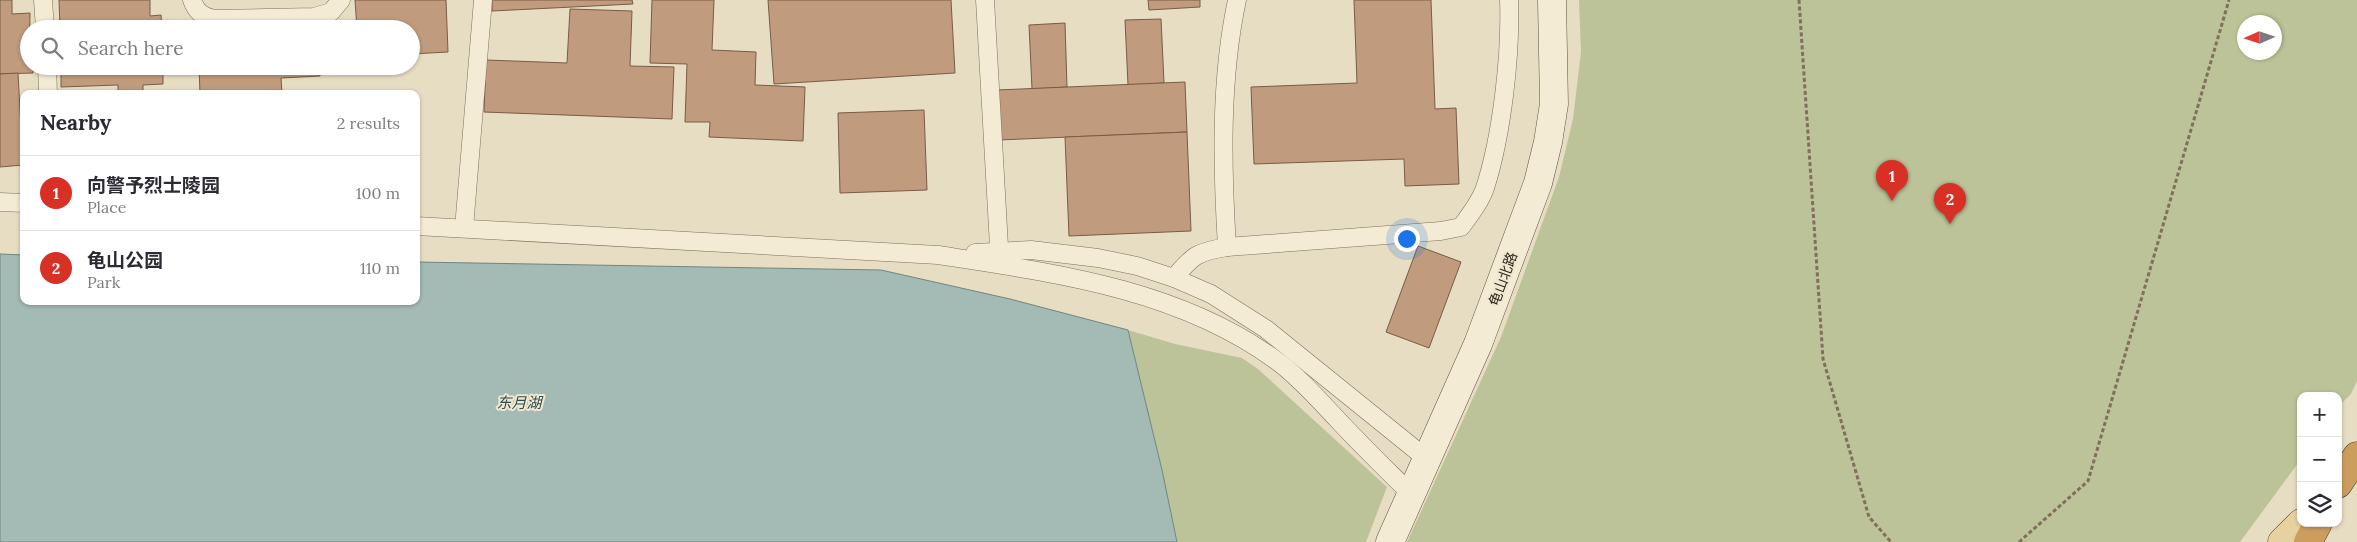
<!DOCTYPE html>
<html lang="en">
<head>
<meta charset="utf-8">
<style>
  :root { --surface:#fff; --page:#f2f2f3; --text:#2b2b33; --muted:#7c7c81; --line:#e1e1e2; --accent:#d93025 }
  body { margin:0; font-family:Lora,"Noto Sans SC",serif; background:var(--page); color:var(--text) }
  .controls { position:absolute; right:15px; bottom:15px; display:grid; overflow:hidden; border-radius:10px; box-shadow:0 1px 4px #0004 }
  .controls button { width:45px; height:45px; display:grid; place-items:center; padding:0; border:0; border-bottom:1px solid var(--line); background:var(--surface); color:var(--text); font:25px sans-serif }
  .compass { position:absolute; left:2237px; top:15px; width:45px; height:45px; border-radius:50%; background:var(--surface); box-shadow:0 1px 4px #0004; rotate:267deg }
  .you { position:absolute; left:1406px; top:238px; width:18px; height:18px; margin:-12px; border:4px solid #fff; border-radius:50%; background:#1a73e8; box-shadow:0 0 0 8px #1a73e833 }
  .badge { display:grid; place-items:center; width:32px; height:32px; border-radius:50%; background:var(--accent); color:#fff; font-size:16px; font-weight:700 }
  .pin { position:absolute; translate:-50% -41px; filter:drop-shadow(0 1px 2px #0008) }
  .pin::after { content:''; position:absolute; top:26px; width:18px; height:15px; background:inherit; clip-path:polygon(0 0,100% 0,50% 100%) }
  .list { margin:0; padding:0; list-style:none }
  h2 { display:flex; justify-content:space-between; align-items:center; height:65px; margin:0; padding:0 20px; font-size:21px }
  h2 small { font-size:16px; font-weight:400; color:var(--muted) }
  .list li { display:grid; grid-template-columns:32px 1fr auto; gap:15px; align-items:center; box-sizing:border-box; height:75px; padding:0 20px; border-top:1px solid var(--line) }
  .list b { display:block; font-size:19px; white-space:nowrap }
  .list p { margin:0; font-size:16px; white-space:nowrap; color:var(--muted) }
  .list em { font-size:16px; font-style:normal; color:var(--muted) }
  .icon { flex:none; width:28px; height:28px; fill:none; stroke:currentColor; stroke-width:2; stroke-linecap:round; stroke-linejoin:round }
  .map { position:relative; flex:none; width:2357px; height:542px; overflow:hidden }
  .search { position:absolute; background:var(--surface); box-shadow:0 1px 4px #0004; left:20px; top:20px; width:400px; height:55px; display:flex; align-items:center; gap:12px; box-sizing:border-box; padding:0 18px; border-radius:28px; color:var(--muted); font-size:19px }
  .panel { position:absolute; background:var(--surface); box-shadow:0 1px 4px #0004; left:20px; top:90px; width:400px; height:215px; border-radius:10px }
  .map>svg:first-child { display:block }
  .green { fill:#bdc398; fill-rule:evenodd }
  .water { fill:#a4bab4; stroke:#6d8781 }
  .building { fill:#c09b7d; stroke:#7a5b45 }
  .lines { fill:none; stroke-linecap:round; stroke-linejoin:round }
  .lane-casing { stroke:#7f6f5c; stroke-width:19 }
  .secondary-casing { stroke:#60513f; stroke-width:29 }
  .primary-casing { stroke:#4d3e30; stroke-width:29 }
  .highway-casing { stroke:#4d3e30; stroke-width:29 }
  .path { stroke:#7f6f5c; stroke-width:3; stroke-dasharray:4 2.5; stroke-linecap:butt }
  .lane { stroke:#f3ebd4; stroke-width:18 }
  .secondary { stroke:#f3ebd4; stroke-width:28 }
  .primary { stroke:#e6d19f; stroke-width:28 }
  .highway { stroke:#cc9e5e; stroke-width:28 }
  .labels { text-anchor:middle; stroke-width:4; stroke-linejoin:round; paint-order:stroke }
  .street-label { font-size:14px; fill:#31271e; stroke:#f0e7d1 }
  .water-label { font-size:15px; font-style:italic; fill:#2f4e4d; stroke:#f0e7d1 }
</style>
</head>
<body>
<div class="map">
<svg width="2357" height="542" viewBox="0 0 2357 542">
  <rect width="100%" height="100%" fill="#e7ddc3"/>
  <g class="green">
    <path d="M 1579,0 L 2357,0 L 2357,381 L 2351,394 L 2338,407 L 2338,396 L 2301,396 L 2301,459 L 2240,542 L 1407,542 L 1501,337 L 1559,177 L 1573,119 L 1581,52 ZM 2244,22 L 2274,22 L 2274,52 L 2244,52 Z"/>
    <path d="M 1128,330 L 1175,344 L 1242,358 L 1258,369 L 1387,487 L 1366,542 L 1177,542 L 1162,470 Z"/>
  </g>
  <path class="water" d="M 0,254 L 24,255 L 24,301 L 416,301 L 416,262 L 881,270 L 1010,299 L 1128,330 L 1162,470 L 1177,542 L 0,542 Z"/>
  <g class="building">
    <path d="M 0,0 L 12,0 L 12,14 L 30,13 L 29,66 L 33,66 L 33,73 L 0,74 Z"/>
    <path d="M 59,0 L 150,0 L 150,16 L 161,15 L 162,29 L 60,29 Z"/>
    <path d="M 355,0 L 446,0 L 448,52 L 411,54 L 411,29 L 357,29 Z"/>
    <path d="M 492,0 L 632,0 L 633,4 L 492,11 Z"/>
    <path d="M 652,0 L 714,0 L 712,50 L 756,52 L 755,85 L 805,87 L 803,141 L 709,137 L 710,122 L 685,122 L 687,64 L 650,63 Z"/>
    <path d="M 768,0 L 951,0 L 955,73 L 774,84 Z"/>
    <path d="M 1148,0 L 1200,0 L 1200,7 L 1149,10 Z"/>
    <path d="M 1354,0 L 1431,0 L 1435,109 L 1456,108 L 1459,184 L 1405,186 L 1404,159 L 1254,164 L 1251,87 L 1357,83 Z"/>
    <path d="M 570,9 L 632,11 L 630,66 L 674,67 L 672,119 L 484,112 L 486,60 L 567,63 Z"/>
    <path d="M 1161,19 L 1164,83 L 1128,85 L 1125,20 Z"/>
    <path d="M 1065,23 L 1067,87 L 1032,89 L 1029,25 Z"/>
    <path d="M 61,66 L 163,66 L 163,84 L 143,85 L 143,94 L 118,94 L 118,85 L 61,87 Z"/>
    <path d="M 199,66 L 319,66 L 320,76 L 281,78 L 282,94 L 200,94 Z"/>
    <path d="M 18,73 L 23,165 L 0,167 L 0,74 Z"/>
    <path d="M 1185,82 L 1187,132 L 999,140 L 997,90 Z"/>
    <path d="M 924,110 L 927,190 L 840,193 L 838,113 Z"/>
    <path d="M 1187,132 L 1191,231 L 1069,236 L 1065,137 Z"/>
    <path d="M 1418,246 L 1461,262 L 1429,348 L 1386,332 Z"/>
  </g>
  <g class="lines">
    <g class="lane-casing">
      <g id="lane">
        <path d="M 43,0 L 45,29"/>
        <path d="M 192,0 C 196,12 203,17 216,19 L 314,17 L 331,12 L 341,0"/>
        <path d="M 985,0 L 1000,264"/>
        <path d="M 47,66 L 48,94"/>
        <path d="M 0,202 L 24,203"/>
        <path d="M 416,226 L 938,255 C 1055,273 1179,289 1277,361 C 1299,377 1318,399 1337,419 C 1361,445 1386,469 1411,494"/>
        <path d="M 464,228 L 483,0"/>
        <path d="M 1227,247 C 1222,165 1220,80 1237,0"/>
        <path d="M 975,253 L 1031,250 L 1098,258 L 1137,266 L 1174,278 L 1211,294 L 1266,329 L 1427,459"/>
        <path d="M 1174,278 C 1193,255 1197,252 1227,247 L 1441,231 L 1461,227 C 1470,215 1480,202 1485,188 C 1502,135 1511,55 1509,0"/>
      </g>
    </g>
    <g class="secondary-casing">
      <path id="secondary" d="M 1390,542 L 1478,344 L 1538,183 L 1548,142 L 1554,104 L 1552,0"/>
    </g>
    <g class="primary-casing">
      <path id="primary" d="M 2282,542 L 2301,523"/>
    </g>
    <g class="highway-casing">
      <g id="highway">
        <path d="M 2338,484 L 2357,456"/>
        <path d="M 2308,542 L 2318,523"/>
      </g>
    </g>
    <g class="path">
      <path d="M 1799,0 L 1823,359 L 1869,517 L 1891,542"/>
      <path d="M 2019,542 L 2088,481 L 2229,0"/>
    </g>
    <use href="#lane" class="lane"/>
    <use href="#secondary" class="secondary"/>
    <use href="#primary" class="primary"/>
    <use href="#highway" class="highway"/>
  </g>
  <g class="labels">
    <g class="street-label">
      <text transform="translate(1503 279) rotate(-70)" y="5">龟山北路</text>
    </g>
    <g class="water-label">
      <text x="519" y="408">东月湖</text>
    </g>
  </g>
</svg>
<div class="controls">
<button>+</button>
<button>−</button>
<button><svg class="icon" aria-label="layers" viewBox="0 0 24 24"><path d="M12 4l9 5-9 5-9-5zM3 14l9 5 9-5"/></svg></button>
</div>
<svg class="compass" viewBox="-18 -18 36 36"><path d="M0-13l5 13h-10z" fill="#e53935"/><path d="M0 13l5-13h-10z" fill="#7c7c81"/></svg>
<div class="you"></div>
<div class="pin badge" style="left:1892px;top:201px">1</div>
<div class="pin badge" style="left:1950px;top:224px">2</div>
<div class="search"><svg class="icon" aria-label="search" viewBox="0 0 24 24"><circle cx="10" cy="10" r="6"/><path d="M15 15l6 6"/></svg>Search here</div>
<section class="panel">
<h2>Nearby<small>2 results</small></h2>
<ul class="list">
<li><span class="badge">1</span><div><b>向警予烈士陵园</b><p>Place</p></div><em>100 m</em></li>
<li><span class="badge">2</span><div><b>龟山公园</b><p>Park</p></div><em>110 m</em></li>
</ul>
</section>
</div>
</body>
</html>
